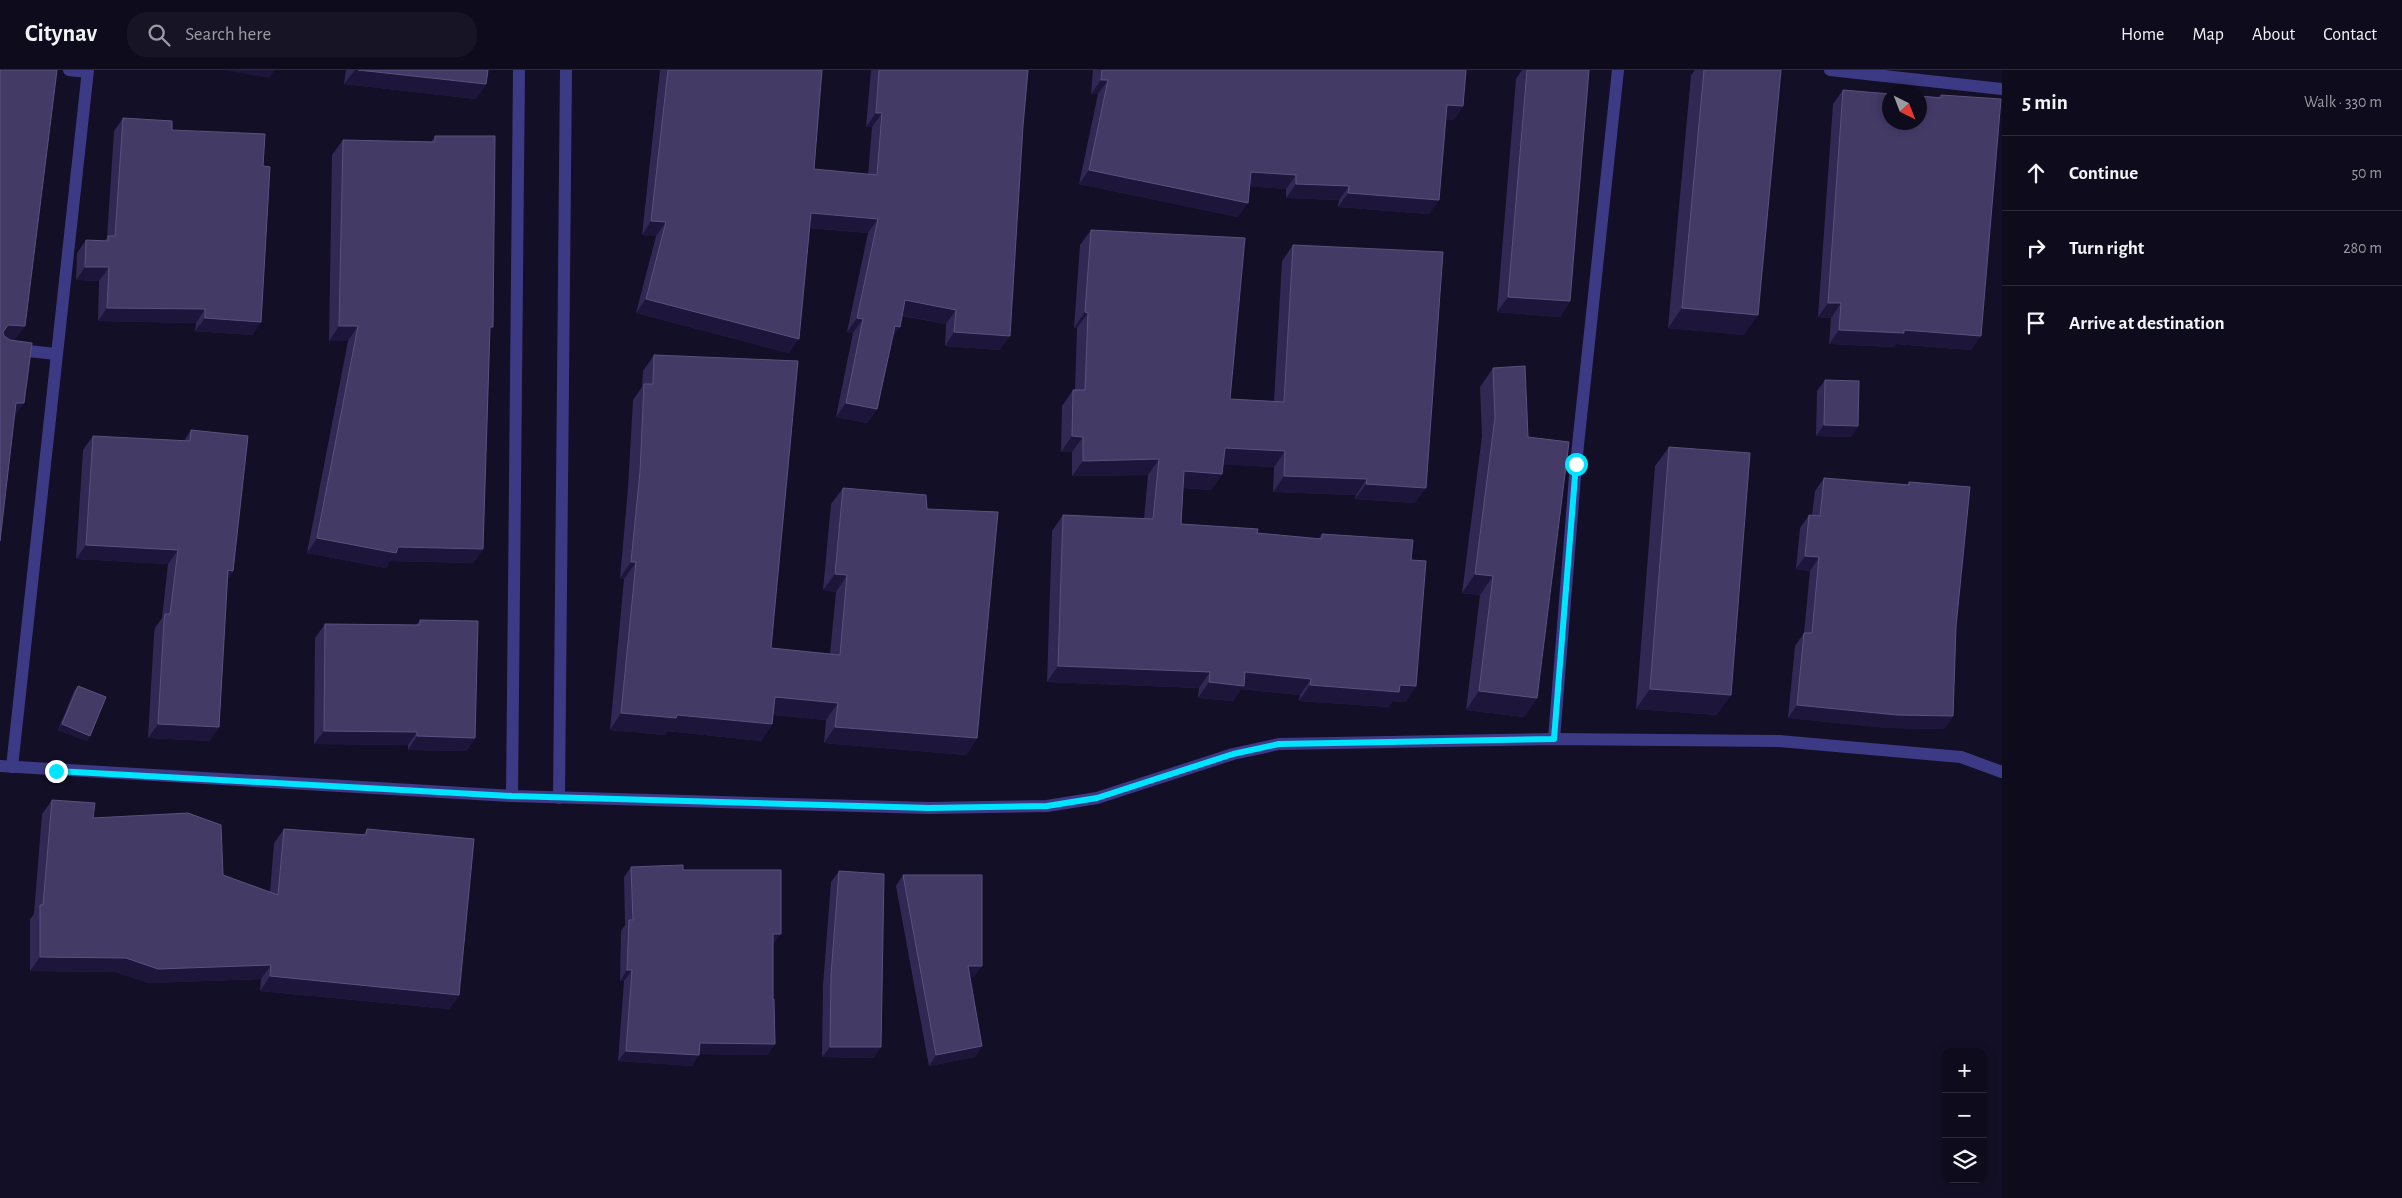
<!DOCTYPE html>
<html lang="en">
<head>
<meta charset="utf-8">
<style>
  :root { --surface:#0e0b1c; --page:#171425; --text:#f1f3f6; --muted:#9b9ba3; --line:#2e2b3b }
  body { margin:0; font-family:"Alegreya Sans",sans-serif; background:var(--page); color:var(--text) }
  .controls { position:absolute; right:15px; bottom:15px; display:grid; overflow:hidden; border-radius:10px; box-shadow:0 2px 12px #0003 }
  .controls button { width:45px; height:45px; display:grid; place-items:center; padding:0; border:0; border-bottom:1px solid var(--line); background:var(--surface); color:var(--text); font:25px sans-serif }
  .compass { position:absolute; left:1882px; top:15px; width:45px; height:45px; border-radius:50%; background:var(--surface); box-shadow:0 2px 12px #0003; rotate:138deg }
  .stop { position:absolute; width:15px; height:15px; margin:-11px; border:4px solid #00e5ff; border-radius:50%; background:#fff }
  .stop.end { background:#00e5ff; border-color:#fff; box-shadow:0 1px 5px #0008 }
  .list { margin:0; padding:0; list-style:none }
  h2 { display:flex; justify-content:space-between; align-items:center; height:65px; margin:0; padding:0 20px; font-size:21px }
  h2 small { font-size:16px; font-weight:400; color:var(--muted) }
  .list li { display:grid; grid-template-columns:32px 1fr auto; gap:15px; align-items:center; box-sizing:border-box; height:75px; padding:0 20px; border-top:1px solid var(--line) }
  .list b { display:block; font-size:19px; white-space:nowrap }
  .list em { font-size:16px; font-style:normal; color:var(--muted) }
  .icon { flex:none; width:28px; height:28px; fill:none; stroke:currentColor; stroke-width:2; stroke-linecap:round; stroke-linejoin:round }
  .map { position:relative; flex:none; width:2002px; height:1128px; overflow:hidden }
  header { display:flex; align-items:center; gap:30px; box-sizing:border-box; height:70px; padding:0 25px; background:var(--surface); border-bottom:1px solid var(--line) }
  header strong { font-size:24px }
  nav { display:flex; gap:28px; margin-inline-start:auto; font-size:18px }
  .search { width:350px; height:45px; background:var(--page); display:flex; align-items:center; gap:12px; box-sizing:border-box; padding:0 18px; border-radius:20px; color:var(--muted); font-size:19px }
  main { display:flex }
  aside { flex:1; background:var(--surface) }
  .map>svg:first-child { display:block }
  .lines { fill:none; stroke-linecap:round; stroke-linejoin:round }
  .street { stroke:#3d3a85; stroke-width:12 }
  .wall { fill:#312854 }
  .shaded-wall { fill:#1d163a }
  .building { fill:#433a66; stroke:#5a527e }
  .route { stroke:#00e5ff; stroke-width:6 }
</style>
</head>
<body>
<header>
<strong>Citynav</strong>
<div class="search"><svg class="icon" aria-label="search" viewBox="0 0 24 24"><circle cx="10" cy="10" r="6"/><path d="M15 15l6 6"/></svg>Search here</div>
<nav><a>Home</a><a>Map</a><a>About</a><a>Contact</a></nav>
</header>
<main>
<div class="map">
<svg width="2002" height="1128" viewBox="0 0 2002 1128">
  <rect width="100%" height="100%" fill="#130f26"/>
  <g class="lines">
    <g class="street">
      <path d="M 69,0 L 87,2"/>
      <path d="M 1830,0 L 2002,19"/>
      <path d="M 0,278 L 56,284"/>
      <path d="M 1554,669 L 1576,394 L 1618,0"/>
      <path d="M 0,696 L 512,726 L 929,738 L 1047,736 L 1097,728 L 1233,684 L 1279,674 L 1554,669 L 1779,671 L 1961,687 L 2002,702"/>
      <path d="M 12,697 L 88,0"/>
      <path d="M 512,726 L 519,0"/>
      <path d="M 559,728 L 566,0"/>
    </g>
  </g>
  <g class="wall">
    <path d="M 346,0 L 488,0 L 486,14 L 476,29 L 344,14 Z"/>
    <path d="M 660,0 L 822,0 L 814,99 L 868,105 L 872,57 L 866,57 L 871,0 L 1028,0 L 1000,280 L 945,276 L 946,254 L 902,246 L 892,267 L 877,339 L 867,353 L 836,347 L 853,263 L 847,262 L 868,163 L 809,158 L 789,283 L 636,243 L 656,166 L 642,165 Z"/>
    <path d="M 1093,0 L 1466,0 L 1463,36 L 1454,50 L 1445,49 L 1429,144 L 1338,137 L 1339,130 L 1286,128 L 1286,119 L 1249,116 L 1238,147 L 1079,114 L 1098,24 L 1091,24 Z"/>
    <path d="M 1522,0 L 1589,0 L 1570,231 L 1560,247 L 1497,242 L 1516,9 Z"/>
    <path d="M 1695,0 L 1781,0 L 1744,265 L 1668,258 L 1691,5 Z"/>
    <path d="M 1843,20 L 1939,27 L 1941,25 L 1971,280 L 1896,274 L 1894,277 L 1829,274 L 1831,248 L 1818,247 L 1833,34 Z"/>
    <path d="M 123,48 L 172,60 L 263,96 L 261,252 L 252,265 L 195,261 L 196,253 L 98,251 L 99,211 L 76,210 L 77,183 L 86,170 L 105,170 L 107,168 L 114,61 Z"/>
    <path d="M 435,66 L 490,261 L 483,479 L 473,493 L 390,491 L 386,498 L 307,483 L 348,271 L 329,271 L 332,85 L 343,70 L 431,72 Z"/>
    <path d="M 1091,160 L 1230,329 L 1274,331 L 1282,191 L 1293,175 L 1415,433 L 1355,429 L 1356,425 L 1273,422 L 1274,397 L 1223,394 L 1222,404 L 1211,420 L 1183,418 L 1181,454 L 1257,463 L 1319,469 L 1322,464 L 1411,490 L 1416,616 L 1405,632 L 1393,631 L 1388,637 L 1299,631 L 1300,625 L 1241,619 L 1233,631 L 1198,628 L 1199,618 L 1047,612 L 1052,461 L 1063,445 L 1144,449 L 1148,405 L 1072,406 L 1072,382 L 1061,382 L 1062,336 L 1073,320 L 1075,320 L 1077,258 L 1074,258 L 1080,175 Z"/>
    <path d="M 654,285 L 771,578 L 830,584 L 836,522 L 823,520 L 831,434 L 843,418 L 927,439 L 977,668 L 966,685 L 824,673 L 826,650 L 773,645 L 772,654 L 761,671 L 667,661 L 665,665 L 610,660 L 624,509 L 620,508 L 628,418 L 633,330 L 642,317 L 643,301 Z"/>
    <path d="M 1493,298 L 1537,628 L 1524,647 L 1466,640 L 1480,525 L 1462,523 L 1482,366 L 1480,317 Z"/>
    <path d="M 1825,310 L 1858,356 L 1851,367 L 1816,366 L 1817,321 Z"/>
    <path d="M 191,360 L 233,501 L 227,510 L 219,657 L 209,671 L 148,668 L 154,565 L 155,558 L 162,548 L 168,494 L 76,489 L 83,380 L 93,366 L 184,371 Z"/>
    <path d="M 1669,377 L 1717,645 L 1636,639 L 1655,396 Z"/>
    <path d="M 1824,408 L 1907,415 L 1909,412 L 1956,556 L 1953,646 L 1944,659 L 1888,658 L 1788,648 L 1795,576 L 1804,563 L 1810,501 L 1796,499 L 1800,458 L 1809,445 L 1812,445 L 1815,421 Z"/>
    <path d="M 420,550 L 475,668 L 466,681 L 408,680 L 408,675 L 314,674 L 315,568 L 325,554 L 416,555 Z"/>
    <path d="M 78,616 L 90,666 L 87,671 L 58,660 L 74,621 Z"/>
    <path d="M 52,730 L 223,805 L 270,822 L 274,773 L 284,759 L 363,765 L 367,759 L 459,925 L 449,939 L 260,921 L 261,909 L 149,913 L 116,902 L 30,901 L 30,849 L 34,844 L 42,744 Z"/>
    <path d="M 631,797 L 683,800 L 773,875 L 773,929 L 775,974 L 767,985 L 699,984 L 692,996 L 618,991 L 624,911 L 620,911 L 621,861 L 625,855 L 624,807 Z"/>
    <path d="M 839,801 L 881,977 L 873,988 L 822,987 L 823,915 L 831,812 Z"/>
    <path d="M 903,805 L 974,907 L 970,907 L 982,976 L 975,987 L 929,996 L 896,816 Z"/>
  </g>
  <g class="shaded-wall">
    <path d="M 224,0 L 275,0 L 269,8 Z"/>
    <path d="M 355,0 L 358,0 L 486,14 L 476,29 L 344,14 Z"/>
    <path d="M 1101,10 L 1108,10 L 1098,24 L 1091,24 Z"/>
    <path d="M 1447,35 L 1463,36 L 1454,50 L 1437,49 Z"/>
    <path d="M 876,43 L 882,43 L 872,57 L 866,57 Z"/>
    <path d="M 1089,100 L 1248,133 L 1238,147 L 1079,114 Z"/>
    <path d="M 1251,102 L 1296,105 L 1286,119 L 1241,116 Z"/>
    <path d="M 1296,114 L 1349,116 L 1339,130 L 1286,128 Z"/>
    <path d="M 1348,123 L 1439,130 L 1429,144 L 1338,137 Z"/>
    <path d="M 811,143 L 878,149 L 868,163 L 801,157 Z"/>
    <path d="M 651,151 L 666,152 L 656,166 L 642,165 Z"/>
    <path d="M 85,197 L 109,197 L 99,211 L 76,210 Z"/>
    <path d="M 1508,227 L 1570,231 L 1560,247 L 1497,242 Z"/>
    <path d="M 646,229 L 799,269 L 789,283 L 636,243 Z"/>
    <path d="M 905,230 L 956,240 L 946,254 L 895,244 Z"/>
    <path d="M 1828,233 L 1841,233 L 1831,248 L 1818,247 Z"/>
    <path d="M 107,238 L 205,239 L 196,253 L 98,251 Z"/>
    <path d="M 1682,238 L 1758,245 L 1744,265 L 1668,258 Z"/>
    <path d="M 1085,242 L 1088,243 L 1077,258 L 1074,258 Z"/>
    <path d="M 205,248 L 261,252 L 252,265 L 195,261 Z"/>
    <path d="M 857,248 L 863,249 L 853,263 L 847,262 Z"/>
    <path d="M 8,255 L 25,256 L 14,271 L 0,271 L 0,266 Z"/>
    <path d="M 339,256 L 358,256 L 348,271 L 329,271 Z"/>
    <path d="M 895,256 L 900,257 L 890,271 Z"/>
    <path d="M 1839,260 L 1904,260 L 1981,266 L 1971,280 L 1896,274 L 1894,277 L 1829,274 Z"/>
    <path d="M 954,262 L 1010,266 L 1000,280 L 945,276 Z"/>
    <path d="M 16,333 L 24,333 L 13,349 Z"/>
    <path d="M 846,333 L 877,339 L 867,353 L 836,347 Z"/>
    <path d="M 1824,355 L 1858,356 L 1851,367 L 1816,366 Z"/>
    <path d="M 1072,366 L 1083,367 L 1072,382 L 1061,382 Z"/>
    <path d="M 1225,378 L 1285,381 L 1274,397 L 1214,394 Z"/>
    <path d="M 1159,389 L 1148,405 L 1072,406 L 1083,391 Z"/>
    <path d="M 1184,401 L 1222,404 L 1211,420 L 1174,417 Z"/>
    <path d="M 1284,406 L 1367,409 L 1356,425 L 1273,422 Z"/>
    <path d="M 1366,414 L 1426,418 L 1415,433 L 1355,429 Z"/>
    <path d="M 317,468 L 483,479 L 473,493 L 390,491 L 386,498 L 307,483 Z"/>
    <path d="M 86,475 L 178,480 L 168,494 L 76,489 Z"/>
    <path d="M 1805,486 L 1819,487 L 1810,501 L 1796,499 Z"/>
    <path d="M 631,492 L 636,492 L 624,509 L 620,508 Z"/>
    <path d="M 228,500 L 233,501 L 224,515 Z"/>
    <path d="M 835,504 L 847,505 L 836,522 L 823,520 Z"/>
    <path d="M 1475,504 L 1493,506 L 1480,525 L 1462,523 Z"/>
    <path d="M 1058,596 L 1210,602 L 1199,618 L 1047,612 Z"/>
    <path d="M 1245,602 L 1311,609 L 1300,625 L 1241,619 L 1233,631 L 1198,628 L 1209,612 Z"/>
    <path d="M 1310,615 L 1400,615 L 1416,616 L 1405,632 L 1393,631 L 1388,637 L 1299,631 Z"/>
    <path d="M 1650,619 L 1731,625 L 1717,645 L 1636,639 Z"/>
    <path d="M 1479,621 L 1537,628 L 1524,647 L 1466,640 Z"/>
    <path d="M 775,627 L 838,633 L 826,650 L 763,644 Z"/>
    <path d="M 1797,635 L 1953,646 L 1944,659 L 1888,658 L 1788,648 Z"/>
    <path d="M 621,643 L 677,645 L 772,654 L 761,671 L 667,661 L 665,665 L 610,660 Z"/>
    <path d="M 62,654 L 90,666 L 87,671 L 58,660 Z"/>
    <path d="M 158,654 L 219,657 L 209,671 L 148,668 Z"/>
    <path d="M 835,657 L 977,668 L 966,685 L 824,673 Z"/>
    <path d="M 324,661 L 417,662 L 408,675 L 314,674 Z"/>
    <path d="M 417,666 L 475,668 L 466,681 L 408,680 Z"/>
    <path d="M 773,864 L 781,864 L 773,875 L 765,875 Z"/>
    <path d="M 40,887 L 126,888 L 271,895 L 261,909 L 149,913 L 116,902 L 30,901 Z"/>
    <path d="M 968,896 L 982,896 L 974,907 L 960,907 Z"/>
    <path d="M 627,900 L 632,900 L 624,911 L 620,911 Z"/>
    <path d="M 270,906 L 459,925 L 449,939 L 260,921 Z"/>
    <path d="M 700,973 L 775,974 L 767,985 L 692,984 Z"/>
    <path d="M 982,976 L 975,987 L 929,996 L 936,985 Z"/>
    <path d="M 830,977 L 881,977 L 873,988 L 822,987 Z"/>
    <path d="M 626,981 L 699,985 L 692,996 L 618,991 Z"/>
  </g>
  <g class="building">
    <path d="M 0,0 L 57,0 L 25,256 L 8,255 L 3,262 L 4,266 L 10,270 L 32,273 L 24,333 L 16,333 L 0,471 Z"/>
    <path d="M 358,0 L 488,0 L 486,14 Z"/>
    <path d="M 668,0 L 822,0 L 814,99 L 877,105 L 882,43 L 876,43 L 879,0 L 1028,0 L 1023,56 L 1010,266 L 954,262 L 956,240 L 905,230 L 900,257 L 895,256 L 877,339 L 846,333 L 863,249 L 857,248 L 878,149 L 811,143 L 799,269 L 646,229 L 666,152 L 651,151 Z"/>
    <path d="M 1102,0 L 1466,0 L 1463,36 L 1447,35 L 1439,130 L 1348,123 L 1349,116 L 1296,114 L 1296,105 L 1251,102 L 1248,133 L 1089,100 L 1108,10 L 1101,10 Z"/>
    <path d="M 1527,0 L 1589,0 L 1570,231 L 1508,227 Z"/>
    <path d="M 1704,0 L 1781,0 L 1758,245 L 1682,238 Z"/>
    <path d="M 1843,20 L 1890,24 L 1890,52 L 1920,52 L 1920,26 L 1941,28 L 1941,25 L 2001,29 L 1981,266 L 1904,260 L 1904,263 L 1839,260 L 1841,233 L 1828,233 Z"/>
    <path d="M 123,48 L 172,51 L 172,60 L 265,64 L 263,96 L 270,97 L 261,252 L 205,248 L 205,239 L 107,238 L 109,197 L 85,197 L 86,170 L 108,171 L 108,166 L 115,166 Z"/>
    <path d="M 435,66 L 495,66 L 493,257 L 490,257 L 483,479 L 398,477 L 396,483 L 317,468 L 358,256 L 339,256 L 343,70 L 435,72 Z"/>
    <path d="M 1091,160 L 1245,168 L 1230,329 L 1284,332 L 1293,175 L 1443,182 L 1426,418 L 1366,414 L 1367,409 L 1284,406 L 1285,381 L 1225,378 L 1222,404 L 1184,401 L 1181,454 L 1258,459 L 1257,463 L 1322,469 L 1322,464 L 1413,470 L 1411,490 L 1426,491 L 1416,616 L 1400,615 L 1399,622 L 1310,615 L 1311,609 L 1245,602 L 1244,616 L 1209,612 L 1210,602 L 1058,596 L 1063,445 L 1153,449 L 1159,389 L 1083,391 L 1083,367 L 1072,366 L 1073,320 L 1085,320 L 1088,243 L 1085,242 Z"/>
    <path d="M 654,285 L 798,291 L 771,578 L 840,585 L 847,505 L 835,504 L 843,418 L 926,425 L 927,439 L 998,442 L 977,668 L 835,657 L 838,633 L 775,627 L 772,654 L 677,645 L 676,648 L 621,643 L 636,492 L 631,492 L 640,402 L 644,314 L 653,314 Z"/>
    <path d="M 1525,296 L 1528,367 L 1569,372 L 1537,628 L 1479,621 L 1493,506 L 1475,504 L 1495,347 L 1493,298 Z"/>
    <path d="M 1825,310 L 1859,311 L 1858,356 L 1824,355 Z"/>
    <path d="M 191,360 L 248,366 L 233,501 L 228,500 L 219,657 L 158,654 L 164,551 L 165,544 L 170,544 L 178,480 L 86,475 L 93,366 L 190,371 Z"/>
    <path d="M 1669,377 L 1750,383 L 1731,625 L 1650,619 Z"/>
    <path d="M 1824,408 L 1909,415 L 1909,412 L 1970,417 L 1956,556 L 1953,646 L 1897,645 L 1797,635 L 1804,563 L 1812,563 L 1819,487 L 1805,486 L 1809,445 L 1820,446 Z"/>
    <path d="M 420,550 L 478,551 L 475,668 L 417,666 L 417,662 L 324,661 L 325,554 L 420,555 Z"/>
    <path d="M 78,616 L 106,627 L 90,666 L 62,654 Z"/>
    <path d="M 52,730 L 95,733 L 93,748 L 188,743 L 221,755 L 223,805 L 278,825 L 284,759 L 366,765 L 367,759 L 474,769 L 459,925 L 270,906 L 271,895 L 158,899 L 126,888 L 40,887 L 40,835 L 43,835 Z"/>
    <path d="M 683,795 L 683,800 L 781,800 L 781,864 L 773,864 L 773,929 L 774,929 L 775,974 L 700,973 L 699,985 L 626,981 L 632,900 L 627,900 L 629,850 L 633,850 L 631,797 Z"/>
    <path d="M 839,801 L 884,804 L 881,977 L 830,977 L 831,905 Z"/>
    <path d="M 903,805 L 982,805 L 982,896 L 968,896 L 982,976 L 936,985 Z"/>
  </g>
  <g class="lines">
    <path class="route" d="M 56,701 L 512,726 L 929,738 L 1047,736 L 1097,728 L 1233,684 L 1279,674 L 1554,669 L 1576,394"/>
  </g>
</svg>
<div class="controls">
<button>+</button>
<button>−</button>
<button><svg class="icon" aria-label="layers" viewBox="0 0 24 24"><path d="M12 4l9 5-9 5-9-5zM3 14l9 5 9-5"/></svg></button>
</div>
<svg class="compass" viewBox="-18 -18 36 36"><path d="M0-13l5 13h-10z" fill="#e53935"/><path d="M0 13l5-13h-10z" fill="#9b9ba3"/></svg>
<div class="stop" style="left:1576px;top:394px"></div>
<div class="stop end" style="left:56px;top:701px"></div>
</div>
<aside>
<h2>5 min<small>Walk · 330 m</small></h2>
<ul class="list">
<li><svg class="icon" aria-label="ahead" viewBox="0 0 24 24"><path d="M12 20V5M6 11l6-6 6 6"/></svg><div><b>Continue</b></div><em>50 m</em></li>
<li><svg class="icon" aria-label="right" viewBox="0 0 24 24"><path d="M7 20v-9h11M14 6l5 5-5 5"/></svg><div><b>Turn right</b></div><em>280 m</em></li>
<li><svg class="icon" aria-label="arrive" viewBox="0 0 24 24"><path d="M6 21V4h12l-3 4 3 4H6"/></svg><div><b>Arrive at destination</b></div></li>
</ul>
</aside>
</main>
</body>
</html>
